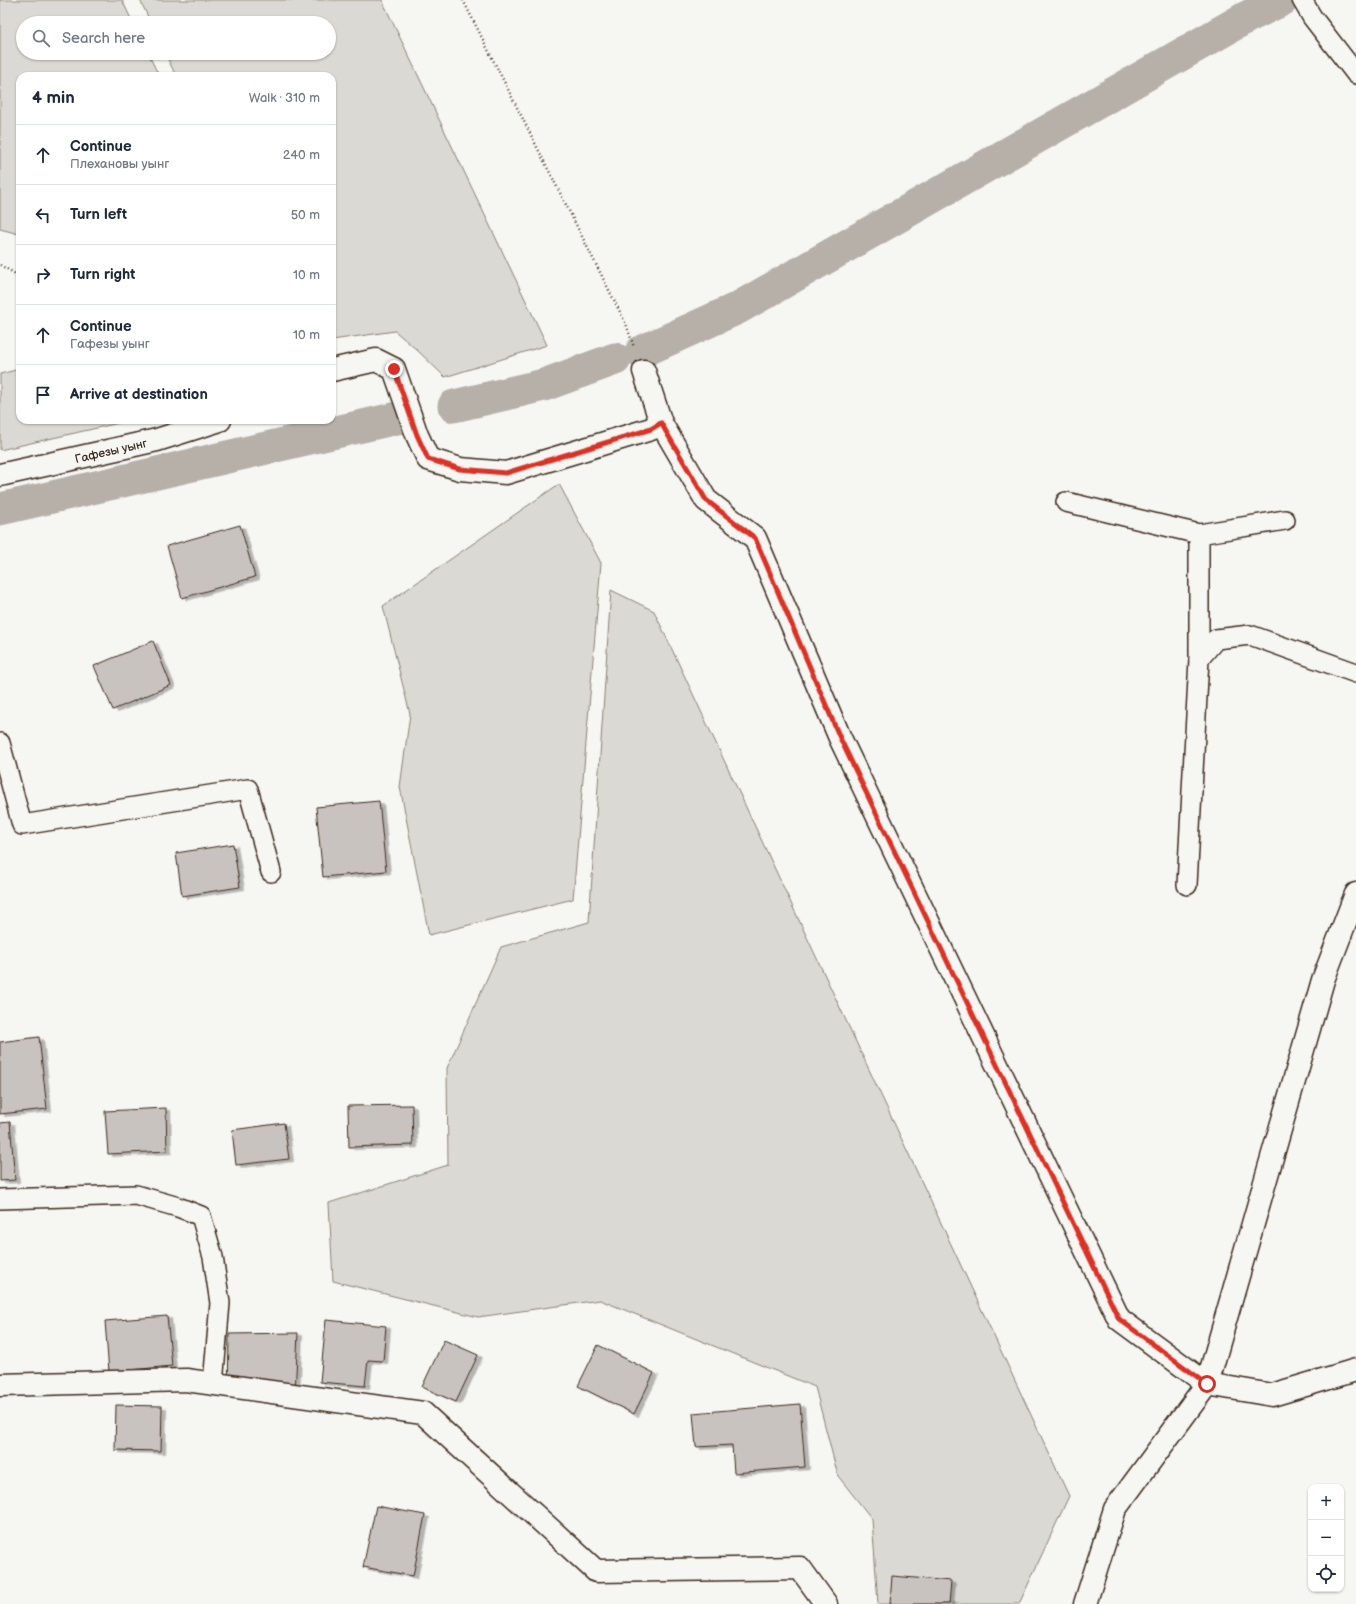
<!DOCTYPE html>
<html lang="en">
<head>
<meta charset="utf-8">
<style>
  :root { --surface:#fff; --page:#f2f2f3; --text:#1f2937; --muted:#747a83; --line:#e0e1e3 }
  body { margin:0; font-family:"Balsamiq Sans",sans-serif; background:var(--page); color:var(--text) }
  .controls { position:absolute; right:12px; bottom:12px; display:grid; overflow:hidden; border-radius:8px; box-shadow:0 1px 3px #0004 }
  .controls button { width:36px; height:36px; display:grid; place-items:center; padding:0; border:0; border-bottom:1px solid var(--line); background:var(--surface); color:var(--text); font:20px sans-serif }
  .stop { position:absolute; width:12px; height:12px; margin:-9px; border:3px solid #d93025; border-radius:50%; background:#fff }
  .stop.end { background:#d93025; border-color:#fff; box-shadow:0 1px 4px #0008 }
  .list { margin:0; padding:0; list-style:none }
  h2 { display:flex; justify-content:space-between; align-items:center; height:52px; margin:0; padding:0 16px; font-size:17px }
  h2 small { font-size:13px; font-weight:400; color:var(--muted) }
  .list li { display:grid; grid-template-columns:26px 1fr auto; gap:12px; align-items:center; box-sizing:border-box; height:60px; padding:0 16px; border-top:1px solid var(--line) }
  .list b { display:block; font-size:15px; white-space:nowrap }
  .list p { margin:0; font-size:13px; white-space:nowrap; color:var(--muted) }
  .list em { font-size:13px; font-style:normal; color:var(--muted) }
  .icon { flex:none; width:22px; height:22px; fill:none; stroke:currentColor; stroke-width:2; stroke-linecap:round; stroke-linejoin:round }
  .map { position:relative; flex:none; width:1356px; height:1604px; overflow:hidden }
  .search { position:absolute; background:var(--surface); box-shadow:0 1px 3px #0004; left:16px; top:16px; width:320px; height:44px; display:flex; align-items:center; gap:10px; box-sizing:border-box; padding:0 14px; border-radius:22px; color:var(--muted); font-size:15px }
  .panel { position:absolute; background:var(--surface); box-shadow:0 1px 3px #0004; left:16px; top:72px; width:320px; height:352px; border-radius:12px }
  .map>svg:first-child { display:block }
  .green { fill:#dad9d3; stroke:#8a8278 }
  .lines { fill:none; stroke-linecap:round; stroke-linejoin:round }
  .canal { stroke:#b6b0a9; stroke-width:33 }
  .building { fill:#c8c3be; stroke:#3b2a1e; filter:url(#shadow) }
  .service-casing { stroke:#3b2a1e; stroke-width:22 }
  .minor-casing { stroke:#3b2a1e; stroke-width:25 }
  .tertiary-casing { stroke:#3b2a1e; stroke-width:25 }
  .path { stroke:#3b2a1e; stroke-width:2.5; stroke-dasharray:1 3; stroke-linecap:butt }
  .service { stroke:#f6f6f2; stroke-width:19 }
  .minor { stroke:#f6f6f2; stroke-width:22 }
  .tertiary { stroke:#f6f6f2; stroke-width:22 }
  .route { stroke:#d93025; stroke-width:5 }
  .labels { text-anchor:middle; stroke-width:3; stroke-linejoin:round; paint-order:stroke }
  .street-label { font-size:12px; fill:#3b2a1e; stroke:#f6f6f2 }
</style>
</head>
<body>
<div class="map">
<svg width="1356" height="1604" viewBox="0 0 1356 1604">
  <defs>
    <filter id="shadow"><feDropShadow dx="4.5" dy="2.5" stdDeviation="0" flood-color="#0004"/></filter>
  </defs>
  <rect width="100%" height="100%" fill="#f6f6f2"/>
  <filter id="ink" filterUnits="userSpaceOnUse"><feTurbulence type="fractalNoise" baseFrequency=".025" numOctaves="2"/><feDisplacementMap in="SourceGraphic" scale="8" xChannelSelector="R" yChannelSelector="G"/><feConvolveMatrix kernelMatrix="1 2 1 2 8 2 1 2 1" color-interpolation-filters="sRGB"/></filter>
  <g filter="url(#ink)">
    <g class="green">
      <path d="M 0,0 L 122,0 L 133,23 L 23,23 L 23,53 L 148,53 L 159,76 L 20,76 L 20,237 L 19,234 L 0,229 Z"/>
      <path d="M 140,0 L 382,0 L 547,345 L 445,377 L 417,350 L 395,331 L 332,340 L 332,76 L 176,76 L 165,53 L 329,53 L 329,23 L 151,23 Z"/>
      <path d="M 20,369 L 20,420 L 132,420 L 0,450 L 0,374 Z"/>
      <path d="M 559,484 L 601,563 L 573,899 L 429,935 L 400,787 L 410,714 L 383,606 Z"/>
      <path d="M 611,590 L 654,611 L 1069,1496 L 1019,1604 L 878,1604 L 872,1519 L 838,1476 L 815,1387 L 600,1300 L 478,1317 L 333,1281 L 329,1203 L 448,1165 L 447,1068 L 501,947 L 589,922 Z"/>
    </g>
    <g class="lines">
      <g class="canal">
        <path d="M 641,352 L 738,308 L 1247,17 L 1282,0"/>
        <path d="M 454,406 L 544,385 L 615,359"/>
        <path d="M 0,509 L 406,416"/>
      </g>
    </g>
    <g class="building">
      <path d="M 240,525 L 255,577 L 182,598 L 167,546 Z"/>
      <path d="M 153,641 L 171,685 L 113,710 L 94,666 Z"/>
      <path d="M 379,801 L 386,871 L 323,877 L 316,807 Z"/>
      <path d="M 233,844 L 240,887 L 182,896 L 176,853 Z"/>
      <path d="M 39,1037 L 47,1109 L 0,1114 L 0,1042 Z"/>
      <path d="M 412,1105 L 413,1145 L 349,1147 L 348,1106 Z"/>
      <path d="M 166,1108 L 167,1151 L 108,1154 L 105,1111 Z"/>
      <path d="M 10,1122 L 15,1180 L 0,1181 L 0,1123 Z"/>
      <path d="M 284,1123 L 289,1159 L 236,1165 L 232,1130 Z"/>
      <path d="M 167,1316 L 172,1366 L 109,1372 L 105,1321 Z"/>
      <path d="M 326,1320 L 386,1326 L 383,1361 L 368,1360 L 365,1386 L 320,1382 Z"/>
      <path d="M 298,1333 L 295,1394 L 228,1395 L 229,1334 Z"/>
      <path d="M 444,1340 L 478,1355 L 456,1402 L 422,1387 Z"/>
      <path d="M 598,1345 L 654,1373 L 634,1414 L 578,1386 Z"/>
      <path d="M 800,1404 L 805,1467 L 734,1473 L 732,1445 L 696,1447 L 693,1413 Z"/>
      <path d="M 116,1405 L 162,1406 L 161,1451 L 115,1450 Z"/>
      <path d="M 376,1506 L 425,1515 L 413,1576 L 363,1567 Z"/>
      <path d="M 892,1576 L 951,1581 L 949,1604 L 890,1604 Z"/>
    </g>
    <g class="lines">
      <g class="service-casing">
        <g id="service">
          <path d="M 1302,0 L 1312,17 L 1356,74"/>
          <path d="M 1066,502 L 1199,534"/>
          <path d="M 1199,659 L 1199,534 L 1285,520"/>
          <path d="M 0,743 L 22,825 L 248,789 L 271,872"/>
          <path d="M 1187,885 L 1199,659 L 1216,639 L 1250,635 L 1356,673"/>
          <path d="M 0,1199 L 136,1195 L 178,1207 L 201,1216 L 213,1257 L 220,1303 L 213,1384"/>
        </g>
      </g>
      <g class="minor-casing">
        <g id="minor">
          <path d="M 332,370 L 376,360 L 394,369 L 417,435 L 428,459 L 460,469 L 506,473 L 651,429 L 661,423 L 644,371"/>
          <path d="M 661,423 L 706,500 L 755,538 L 840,738 L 1119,1319 L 1207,1384 L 1272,1395 L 1356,1370"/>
          <path d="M 0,475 L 157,440 L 220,420"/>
          <path d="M 0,1385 L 186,1380 L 423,1413 L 596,1571 L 800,1568 L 826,1604"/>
        </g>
      </g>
      <g class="tertiary-casing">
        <path id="tertiary" d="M 1085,1604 L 1115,1509 L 1207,1384 L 1323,980 L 1356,894"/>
      </g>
      <g class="path">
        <path d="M 463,0 L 626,324 L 634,347"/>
        <path d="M 0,265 L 14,273 L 20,283"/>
      </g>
      <use href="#service" class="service"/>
      <use href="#minor" class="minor"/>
      <use href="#tertiary" class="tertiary"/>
    </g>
  </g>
  <g class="lines" filter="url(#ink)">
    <path class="route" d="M 394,369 L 417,435 L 428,459 L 460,469 L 506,473 L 651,429 L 661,423 L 706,500 L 755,538 L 840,738 L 1119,1319 L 1207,1384"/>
  </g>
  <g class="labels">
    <g class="street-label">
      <text transform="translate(111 451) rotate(-13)" y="4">Гафезы уынг</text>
    </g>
  </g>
</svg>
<div class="controls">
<button>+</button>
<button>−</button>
<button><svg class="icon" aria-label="locate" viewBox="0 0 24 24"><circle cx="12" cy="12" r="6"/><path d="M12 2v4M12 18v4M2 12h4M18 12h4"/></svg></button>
</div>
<div class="stop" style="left:1207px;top:1384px"></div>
<div class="stop end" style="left:394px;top:369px"></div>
<div class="search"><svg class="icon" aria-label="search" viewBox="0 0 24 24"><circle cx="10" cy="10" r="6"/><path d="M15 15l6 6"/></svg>Search here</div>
<section class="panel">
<h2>4 min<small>Walk · 310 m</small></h2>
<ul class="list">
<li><svg class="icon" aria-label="ahead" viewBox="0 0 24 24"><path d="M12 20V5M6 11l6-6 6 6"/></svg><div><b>Continue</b><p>Плехановы уынг</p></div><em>240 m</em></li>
<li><svg class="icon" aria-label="left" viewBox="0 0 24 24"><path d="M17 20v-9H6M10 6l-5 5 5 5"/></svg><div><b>Turn left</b></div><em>50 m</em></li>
<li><svg class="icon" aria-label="right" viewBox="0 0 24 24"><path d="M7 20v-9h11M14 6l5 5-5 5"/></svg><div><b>Turn right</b></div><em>10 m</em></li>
<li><svg class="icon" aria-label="ahead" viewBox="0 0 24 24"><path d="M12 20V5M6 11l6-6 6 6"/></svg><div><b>Continue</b><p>Гафезы уынг</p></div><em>10 m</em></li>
<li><svg class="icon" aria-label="arrive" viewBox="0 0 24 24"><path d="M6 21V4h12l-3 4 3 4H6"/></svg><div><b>Arrive at destination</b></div></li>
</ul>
</section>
</div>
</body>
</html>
